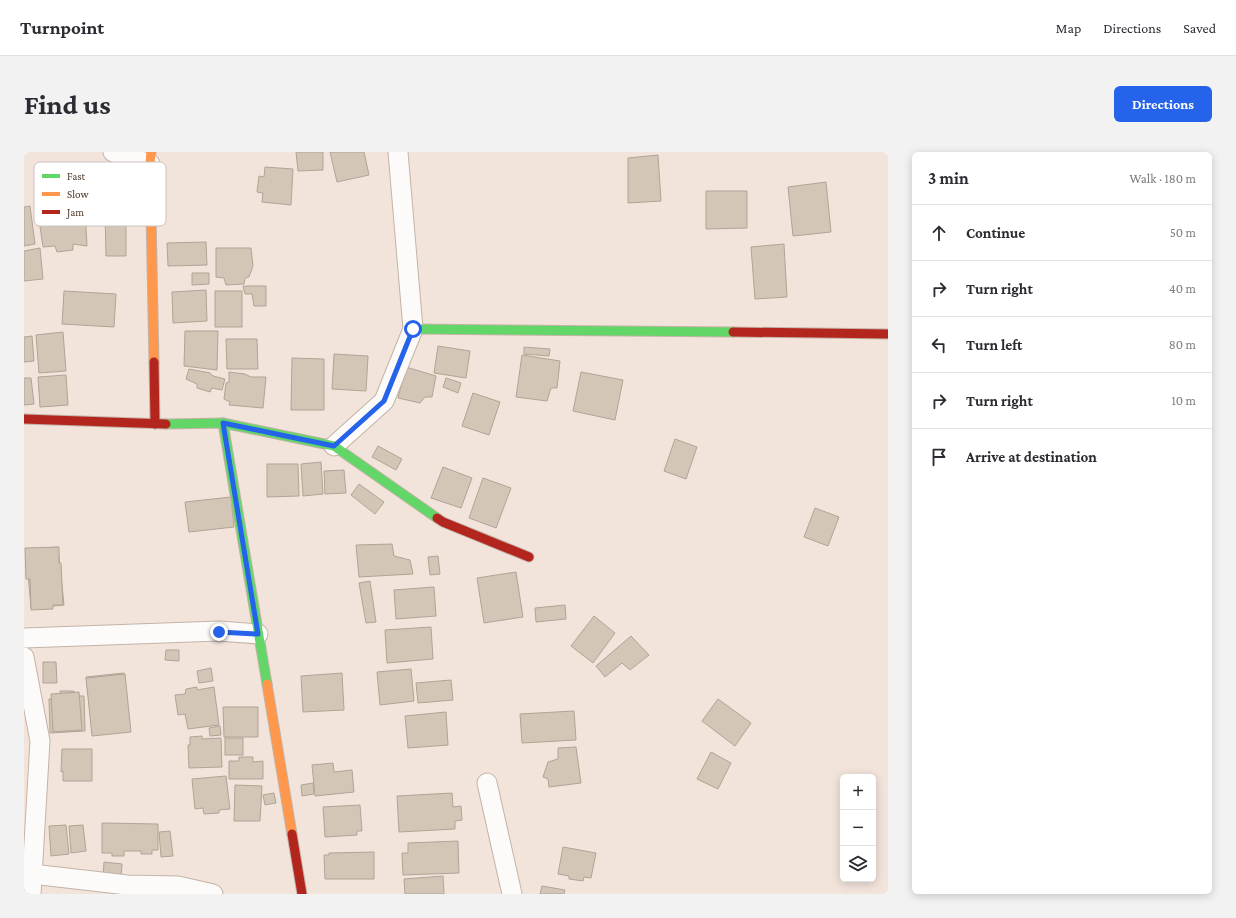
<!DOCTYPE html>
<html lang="en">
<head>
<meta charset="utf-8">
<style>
  :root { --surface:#fff; --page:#f2f2f3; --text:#2b2b33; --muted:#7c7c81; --line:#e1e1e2; --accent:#2563eb }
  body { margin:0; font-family:"Crimson Pro",serif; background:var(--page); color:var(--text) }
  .controls { position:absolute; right:12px; bottom:12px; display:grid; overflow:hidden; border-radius:6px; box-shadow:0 2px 10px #0003 }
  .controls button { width:36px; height:36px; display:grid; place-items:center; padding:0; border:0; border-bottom:1px solid var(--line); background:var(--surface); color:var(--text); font:20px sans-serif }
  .stop { position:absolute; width:12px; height:12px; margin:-9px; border:3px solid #2563eb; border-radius:50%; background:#fff }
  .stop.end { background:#2563eb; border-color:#fff; box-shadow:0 1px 4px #0008 }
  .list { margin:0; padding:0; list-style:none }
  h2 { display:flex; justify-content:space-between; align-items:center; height:52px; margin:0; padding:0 16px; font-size:17px }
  h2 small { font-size:13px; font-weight:400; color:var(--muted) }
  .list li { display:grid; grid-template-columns:26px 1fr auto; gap:12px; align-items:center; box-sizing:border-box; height:56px; padding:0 16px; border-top:1px solid var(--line) }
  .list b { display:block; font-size:15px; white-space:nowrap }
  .list em { font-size:13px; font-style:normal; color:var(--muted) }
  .icon { flex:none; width:22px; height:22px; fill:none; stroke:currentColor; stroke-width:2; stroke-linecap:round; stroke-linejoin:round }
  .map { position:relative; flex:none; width:864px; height:742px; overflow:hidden; border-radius:6px }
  header { display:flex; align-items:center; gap:24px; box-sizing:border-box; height:56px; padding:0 20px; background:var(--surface); border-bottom:1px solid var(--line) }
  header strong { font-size:19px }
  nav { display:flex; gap:22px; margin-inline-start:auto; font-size:14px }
  .intro { display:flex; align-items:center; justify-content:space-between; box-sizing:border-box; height:96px; padding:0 24px }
  h1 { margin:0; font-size:28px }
  .button { padding:10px 18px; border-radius:6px; background:var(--accent); color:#fff; font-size:14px; font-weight:700 }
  main { display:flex; gap:24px; padding:0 24px }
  aside { flex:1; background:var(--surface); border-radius:6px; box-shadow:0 2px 10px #0003 }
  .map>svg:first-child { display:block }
  .building { fill:#d4c6b7; stroke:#b1a395 }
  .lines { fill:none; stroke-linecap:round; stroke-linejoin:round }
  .street-casing { stroke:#c4b3a7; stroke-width:21 }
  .fast-casing { stroke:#c4b3a7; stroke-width:11 }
  .slow-casing { stroke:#c4b3a7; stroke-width:11 }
  .jam-casing { stroke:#c4b3a7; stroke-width:11 }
  .street { stroke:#fdfbfa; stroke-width:19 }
  .fast { stroke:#63d668; stroke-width:9 }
  .slow { stroke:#ff974d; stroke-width:9 }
  .jam { stroke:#b3261e; stroke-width:9 }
  .route { stroke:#2563eb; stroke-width:5 }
  .key { fill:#fff; stroke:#cac3be; stroke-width:1 }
  .key-label { font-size:11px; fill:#4e3625 }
</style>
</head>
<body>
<header>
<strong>Turnpoint</strong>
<nav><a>Map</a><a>Directions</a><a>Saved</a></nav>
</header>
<div class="intro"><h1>Find us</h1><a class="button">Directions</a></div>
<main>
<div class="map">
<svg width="864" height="742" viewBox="0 0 864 742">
  <rect width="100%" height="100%" fill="#f2e4db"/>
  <g class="building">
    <path d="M 272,0 L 299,0 L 299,18 L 274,19 Z"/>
    <path d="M 306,0 L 340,0 L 345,23 L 313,30 Z"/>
    <path d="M 634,3 L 637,49 L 604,51 L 604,6 Z"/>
    <path d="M 241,15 L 269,17 L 267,53 L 238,50 L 239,41 L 233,40 L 235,24 L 240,25 Z"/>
    <path d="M 802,30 L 807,80 L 769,84 L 764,35 Z"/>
    <path d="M 682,39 L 723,39 L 723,76 L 682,77 Z"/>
    <path d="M 6,54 L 11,92 L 0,94 L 0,55 Z"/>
    <path d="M 61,57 L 63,94 L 49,92 L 49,98 L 33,100 L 31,94 L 19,95 L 14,61 Z"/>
    <path d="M 102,60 L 102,104 L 82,104 L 81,61 Z"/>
    <path d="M 182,90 L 183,113 L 144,114 L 143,91 Z"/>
    <path d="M 760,92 L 763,145 L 731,147 L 727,95 Z"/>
    <path d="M 16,96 L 19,127 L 0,129 L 0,99 Z"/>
    <path d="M 192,96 L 227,96 L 229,114 L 225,125 L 221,126 L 220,132 L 202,133 L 200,126 L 192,125 Z"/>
    <path d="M 168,121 L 185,121 L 185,132 L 168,133 Z"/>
    <path d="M 219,134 L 242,134 L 242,154 L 230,154 L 228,142 L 221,142 Z"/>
    <path d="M 182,138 L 183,169 L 149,171 L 148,140 Z"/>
    <path d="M 40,139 L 92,142 L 90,175 L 38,172 Z"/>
    <rect x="191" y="139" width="27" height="36"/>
    <path d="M 161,179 L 194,179 L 193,218 L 160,214 Z"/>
    <path d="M 39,180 L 42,219 L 15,221 L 12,183 Z"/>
    <path d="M 8,184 L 10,209 L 0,210 L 0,185 Z"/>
    <path d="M 202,187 L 233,187 L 234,217 L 203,217 Z"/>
    <path d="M 414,194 L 446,199 L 442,226 L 410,221 Z"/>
    <path d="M 500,195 L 526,197 L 525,204 L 500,202 Z"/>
    <path d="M 310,202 L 344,204 L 342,239 L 308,237 Z"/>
    <path d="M 498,203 L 536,209 L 533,236 L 527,236 L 523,249 L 492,245 Z"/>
    <path d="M 268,206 L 300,207 L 300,258 L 267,258 Z"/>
    <path d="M 382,215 L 412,224 L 408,245 L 401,245 L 396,251 L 374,246 Z"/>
    <path d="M 165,217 L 186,221 L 189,224 L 201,227 L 198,238 L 188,236 L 186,240 L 173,236 L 173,232 L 162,227 Z"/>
    <path d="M 205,220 L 221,222 L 227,225 L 242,225 L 239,256 L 205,253 L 206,250 L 200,247 L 202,231 L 205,230 Z"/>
    <path d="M 557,220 L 599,228 L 591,268 L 549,259 Z"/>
    <path d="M 42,223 L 44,253 L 16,255 L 14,225 Z"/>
    <path d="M 0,226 L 7,226 L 10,252 L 0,253 Z"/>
    <path d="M 422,226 L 437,231 L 434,241 L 419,235 Z"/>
    <path d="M 449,241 L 476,250 L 465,283 L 438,274 Z"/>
    <path d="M 651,287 L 673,295 L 662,327 L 640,319 Z"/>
    <path d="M 354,294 L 378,307 L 372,318 L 348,305 Z"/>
    <path d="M 297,310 L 299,342 L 279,344 L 277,312 Z"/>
    <path d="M 243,312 L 274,312 L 275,344 L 243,345 Z"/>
    <path d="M 419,315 L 448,326 L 437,356 L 407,346 Z"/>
    <path d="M 320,318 L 322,341 L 301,342 L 300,319 Z"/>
    <path d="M 459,326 L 487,336 L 472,376 L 445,366 Z"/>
    <path d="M 335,332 L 360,350 L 351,362 L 327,343 Z"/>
    <path d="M 207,345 L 210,375 L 165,380 L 161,350 Z"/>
    <path d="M 791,356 L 815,365 L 804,394 L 780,385 Z"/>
    <path d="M 368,392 L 370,404 L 386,408 L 389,422 L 335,425 L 332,393 Z"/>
    <path d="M 34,395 L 40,453 L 7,456 L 2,398 Z"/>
    <path d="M 35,395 L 35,411 L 37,411 L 39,453 L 29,453 L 29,457 L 7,458 L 6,427 L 2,427 L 1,396 Z"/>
    <path d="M 414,404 L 416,422 L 406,423 L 404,405 Z"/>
    <path d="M 492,420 L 499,465 L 460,471 L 453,426 Z"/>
    <path d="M 346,429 L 352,470 L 342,471 L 335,431 Z"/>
    <path d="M 410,435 L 412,464 L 372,467 L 370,438 Z"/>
    <path d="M 541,453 L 542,467 L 512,470 L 511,456 Z"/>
    <path d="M 570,464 L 591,481 L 569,511 L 547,494 Z"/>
    <path d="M 407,475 L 409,507 L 363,511 L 361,478 Z"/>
    <path d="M 607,484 L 625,503 L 606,518 L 598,511 L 581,525 L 572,514 Z"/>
    <path d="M 142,498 L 155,498 L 155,509 L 141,508 Z"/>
    <path d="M 19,510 L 32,510 L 33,531 L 19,531 Z"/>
    <path d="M 187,516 L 189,529 L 175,531 L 173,519 Z"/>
    <path d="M 387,517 L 390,549 L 356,553 L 353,520 Z"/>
    <path d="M 100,521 L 106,577 L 69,582 L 62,525 Z"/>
    <path d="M 318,521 L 320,558 L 279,560 L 277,524 Z"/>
    <path d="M 101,522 L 107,580 L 68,584 L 62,526 Z"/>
    <path d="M 427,528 L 429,548 L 394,551 L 392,531 Z"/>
    <path d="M 173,535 L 173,538 L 190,535 L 195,573 L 164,577 L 161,562 L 154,563 L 151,543 L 161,542 L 162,537 Z"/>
    <path d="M 36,539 L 50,539 L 50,544 L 60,544 L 61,579 L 26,581 L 25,547 L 37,546 Z"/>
    <path d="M 55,540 L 58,578 L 29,580 L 27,542 Z"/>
    <path d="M 694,547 L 727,571 L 711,594 L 678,569 Z"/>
    <path d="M 199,555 L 234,555 L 234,585 L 200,585 Z"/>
    <path d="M 550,559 L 552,588 L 498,591 L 496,562 Z"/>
    <path d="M 422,560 L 424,593 L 384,596 L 381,564 Z"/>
    <path d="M 196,574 L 197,583 L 186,584 L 185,576 Z"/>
    <path d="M 178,584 L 178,587 L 197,586 L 198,615 L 165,616 L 164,593 L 166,593 L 166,585 Z"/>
    <rect x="201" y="586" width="18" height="17"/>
    <path d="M 552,595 L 557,631 L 525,635 L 524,627 L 519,625 L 524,610 L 534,607 L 534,596 Z"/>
    <path d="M 38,597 L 68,597 L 68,629 L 39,629 L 39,619 L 37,620 Z"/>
    <path d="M 687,600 L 707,611 L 694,637 L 673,627 Z"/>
    <path d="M 215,605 L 229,605 L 229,610 L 239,609 L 239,627 L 205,627 L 205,609 L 215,609 Z"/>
    <path d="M 309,611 L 310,620 L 328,618 L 330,640 L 291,644 L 288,613 Z"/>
    <path d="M 202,624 L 206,657 L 195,658 L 195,661 L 180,662 L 179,656 L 171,657 L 168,627 Z"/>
    <path d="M 289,631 L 290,642 L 278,644 L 277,633 Z"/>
    <path d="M 211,633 L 238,634 L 236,669 L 210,669 Z"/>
    <path d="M 250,641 L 252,651 L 241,653 L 239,643 Z"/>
    <path d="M 428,641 L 429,655 L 437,654 L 438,668 L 431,669 L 431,677 L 375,680 L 373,644 Z"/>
    <path d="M 336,653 L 338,679 L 333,679 L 333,683 L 301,685 L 299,655 Z"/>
    <path d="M 78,671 L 134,672 L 134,698 L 128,698 L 128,702 L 117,702 L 117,699 L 100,699 L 100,704 L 88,704 L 88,701 L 78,701 Z"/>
    <path d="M 42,673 L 45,702 L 27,704 L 25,674 Z"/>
    <path d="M 59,673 L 62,699 L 47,701 L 45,674 Z"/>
    <path d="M 146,679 L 149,704 L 137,705 L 135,680 Z"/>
    <path d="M 434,689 L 435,721 L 379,723 L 378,701 L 384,701 L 384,691 Z"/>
    <path d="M 539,695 L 572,701 L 567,726 L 560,725 L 559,729 L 545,727 L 545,724 L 534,722 Z"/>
    <path d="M 350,700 L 350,727 L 301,727 L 300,703 L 305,703 L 305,701 Z"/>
    <path d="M 80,710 L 98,712 L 97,727 L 79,725 Z"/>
    <path d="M 419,724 L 420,742 L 381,742 L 380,727 Z"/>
    <path d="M 518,734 L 541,738 L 540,742 L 516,742 Z"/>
  </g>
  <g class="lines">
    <g class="street-casing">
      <g id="street">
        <path d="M 89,0 L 126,12"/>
        <path d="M 310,294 L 360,249 L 389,177 L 374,0"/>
        <path d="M 0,486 L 195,479 L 234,482"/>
        <path d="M 0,505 L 16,589 L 7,742"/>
        <path d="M 463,631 L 488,742"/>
        <path d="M 8,722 L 103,733 L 154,734 L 189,742"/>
      </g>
    </g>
    <g class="fast-casing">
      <g id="fast">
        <path d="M 389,177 L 709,180"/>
        <path d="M 199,271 L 243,532"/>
        <path d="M 142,272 L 199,271 L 310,294 L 413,366"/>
      </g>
    </g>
    <g class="slow-casing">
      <g id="slow">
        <path d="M 127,0 L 126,12 L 130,210"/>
        <path d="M 243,532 L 268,682"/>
      </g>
    </g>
    <g class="jam-casing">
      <g id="jam">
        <path d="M 709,180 L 864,182"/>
        <path d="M 130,210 L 131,272"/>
        <path d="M 0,267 L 142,272"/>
        <path d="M 413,366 L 419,370 L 505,405"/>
        <path d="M 268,682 L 278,742"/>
      </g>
    </g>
    <use href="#street" class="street"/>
    <use href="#fast" class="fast"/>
    <use href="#slow" class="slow"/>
    <use href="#jam" class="jam"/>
  </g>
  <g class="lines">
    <path class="route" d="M 195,480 L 234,482 L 199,271 L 310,294 L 360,249 L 389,177"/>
  </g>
  <rect x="10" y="10" width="132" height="64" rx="6" class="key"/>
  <rect x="18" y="22" width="18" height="4" fill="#63d668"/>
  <rect x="18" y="40" width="18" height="4" fill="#ff974d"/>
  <rect x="18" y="58" width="18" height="4" fill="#b3261e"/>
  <g class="key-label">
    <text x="43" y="28">Fast</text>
    <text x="43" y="46">Slow</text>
    <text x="43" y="64">Jam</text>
  </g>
</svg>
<div class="controls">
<button>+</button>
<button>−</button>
<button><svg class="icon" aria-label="layers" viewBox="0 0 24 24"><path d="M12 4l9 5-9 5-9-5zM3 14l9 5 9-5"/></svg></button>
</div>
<div class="stop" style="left:389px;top:177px"></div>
<div class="stop end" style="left:195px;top:480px"></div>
</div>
<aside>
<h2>3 min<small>Walk · 180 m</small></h2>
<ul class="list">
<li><svg class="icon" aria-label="ahead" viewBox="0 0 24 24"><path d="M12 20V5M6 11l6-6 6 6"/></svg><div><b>Continue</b></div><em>50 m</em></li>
<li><svg class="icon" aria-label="right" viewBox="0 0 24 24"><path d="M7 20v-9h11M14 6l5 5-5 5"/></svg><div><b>Turn right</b></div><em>40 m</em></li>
<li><svg class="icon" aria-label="left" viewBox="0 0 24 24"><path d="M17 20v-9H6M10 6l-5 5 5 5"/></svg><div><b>Turn left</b></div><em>80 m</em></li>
<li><svg class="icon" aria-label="right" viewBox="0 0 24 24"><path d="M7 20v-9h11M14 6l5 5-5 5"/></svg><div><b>Turn right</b></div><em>10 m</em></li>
<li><svg class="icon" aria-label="arrive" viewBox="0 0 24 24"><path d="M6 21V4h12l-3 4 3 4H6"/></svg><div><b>Arrive at destination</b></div></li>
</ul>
</aside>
</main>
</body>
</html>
